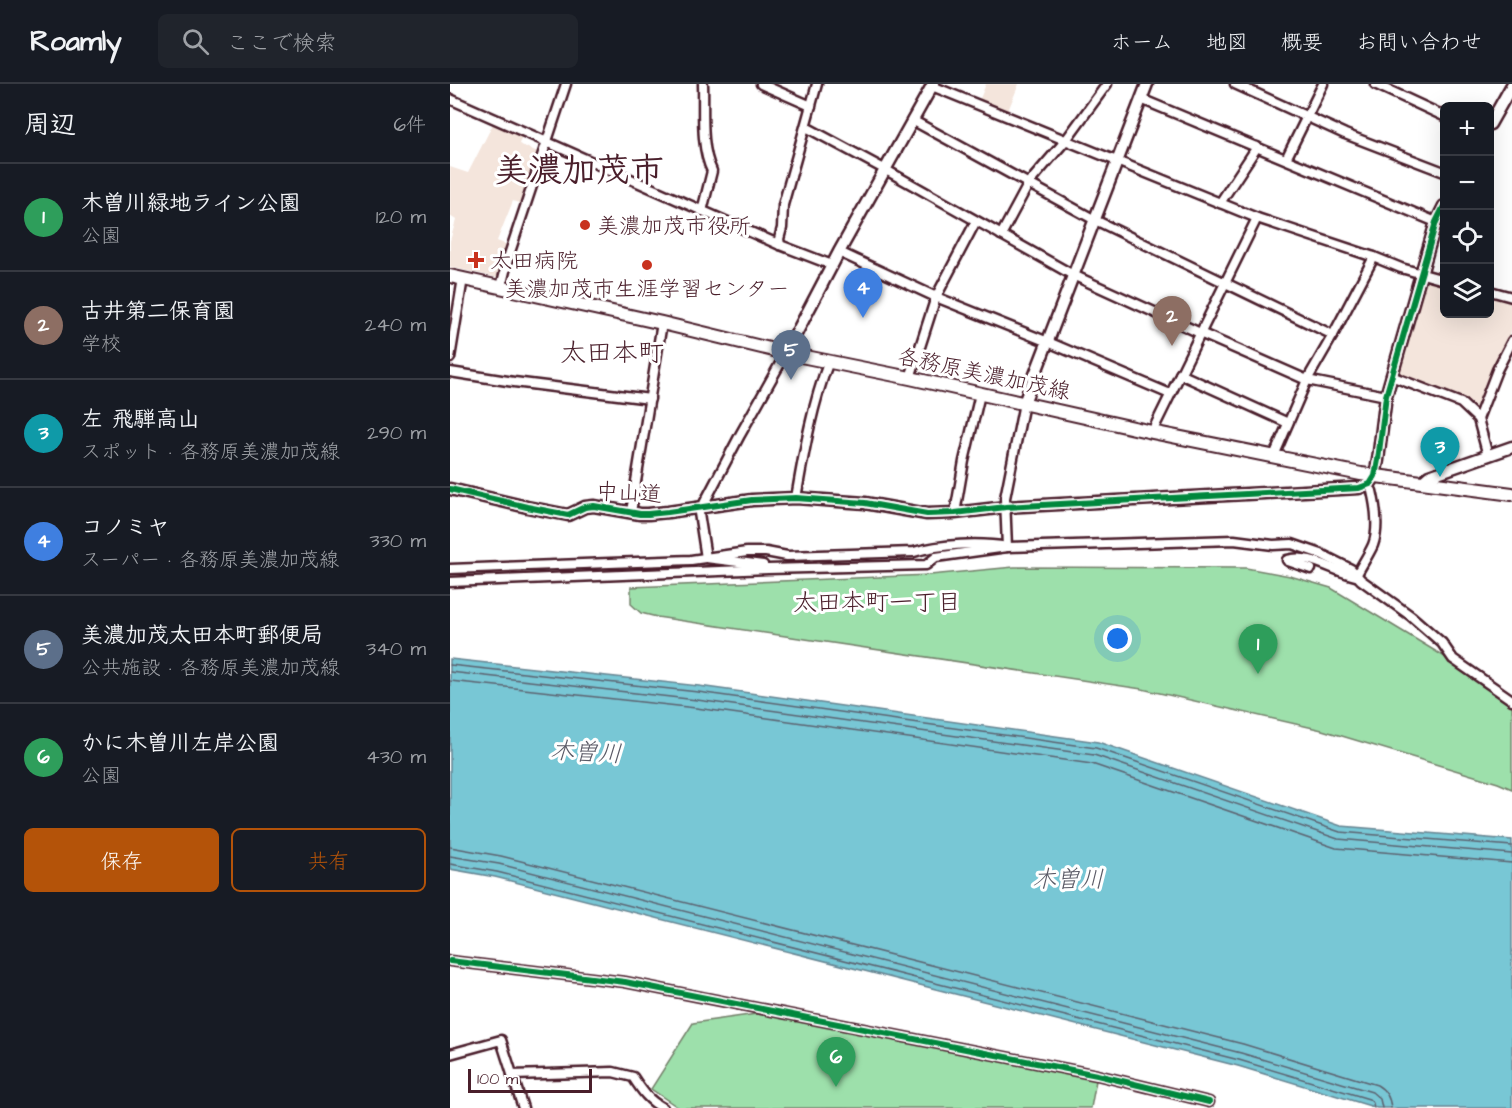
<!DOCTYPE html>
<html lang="ja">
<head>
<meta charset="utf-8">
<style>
  :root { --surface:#171b24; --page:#20242c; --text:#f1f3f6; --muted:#9ea1a6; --line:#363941; --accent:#b45309 }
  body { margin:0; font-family:"Architects Daughter","Klee One",sans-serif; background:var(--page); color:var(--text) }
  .controls { position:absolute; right:18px; top:18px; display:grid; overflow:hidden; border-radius:9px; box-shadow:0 6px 24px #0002 }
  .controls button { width:54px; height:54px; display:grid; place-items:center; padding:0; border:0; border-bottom:2px solid var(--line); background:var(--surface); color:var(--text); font:30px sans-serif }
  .scale { position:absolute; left:18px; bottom:15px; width:124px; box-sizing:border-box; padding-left:6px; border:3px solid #4a1f2b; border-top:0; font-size:16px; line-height:21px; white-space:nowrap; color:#4a1f2b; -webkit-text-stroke:4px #fff; paint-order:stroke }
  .you { position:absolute; left:668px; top:555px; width:21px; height:21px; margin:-15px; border:4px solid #fff; border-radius:50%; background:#1a73e8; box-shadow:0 0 0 9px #1a73e833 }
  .badge { display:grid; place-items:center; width:39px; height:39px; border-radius:50%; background:var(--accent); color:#fff; font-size:20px; font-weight:700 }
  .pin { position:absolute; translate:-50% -50px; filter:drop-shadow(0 2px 3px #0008) }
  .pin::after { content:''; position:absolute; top:32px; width:21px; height:18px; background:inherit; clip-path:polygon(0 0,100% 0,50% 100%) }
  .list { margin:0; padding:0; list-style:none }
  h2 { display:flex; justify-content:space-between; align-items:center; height:78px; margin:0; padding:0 24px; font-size:26px }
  h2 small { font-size:20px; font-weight:400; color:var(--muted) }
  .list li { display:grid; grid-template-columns:39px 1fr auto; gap:18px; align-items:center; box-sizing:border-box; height:108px; padding:0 24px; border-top:2px solid var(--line) }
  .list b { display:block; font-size:22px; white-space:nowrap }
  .list p { margin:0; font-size:20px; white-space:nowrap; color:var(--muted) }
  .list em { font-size:20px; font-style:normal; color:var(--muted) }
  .actions { display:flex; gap:12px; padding:18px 24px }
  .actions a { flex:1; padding:14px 0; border:2px solid var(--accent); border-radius:9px; text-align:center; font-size:21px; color:var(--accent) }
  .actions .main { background:var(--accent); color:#fff }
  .icon { flex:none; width:33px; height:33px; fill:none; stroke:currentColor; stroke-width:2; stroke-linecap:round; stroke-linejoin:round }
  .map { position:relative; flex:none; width:1062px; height:1024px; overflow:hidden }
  header { display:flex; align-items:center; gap:36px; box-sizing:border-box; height:84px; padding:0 30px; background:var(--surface); border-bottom:2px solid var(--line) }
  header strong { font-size:28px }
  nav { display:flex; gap:33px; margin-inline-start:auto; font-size:21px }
  .search { width:420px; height:54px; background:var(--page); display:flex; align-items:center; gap:15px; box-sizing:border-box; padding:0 21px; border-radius:9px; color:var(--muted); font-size:22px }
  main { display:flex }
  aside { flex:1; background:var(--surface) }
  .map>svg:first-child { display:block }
  .built { fill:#f4e5dc }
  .green { fill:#9de0ab; stroke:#74806b; stroke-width:1.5 }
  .water { fill:#78c7d5; stroke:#668491; stroke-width:1.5 }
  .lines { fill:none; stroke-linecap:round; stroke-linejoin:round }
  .shore { stroke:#5c626f; stroke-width:1.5 }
  .minor-casing { stroke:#4a1f2b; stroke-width:13 }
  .tertiary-casing { stroke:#4a1f2b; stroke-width:15 }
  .secondary-casing { stroke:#4a1f2b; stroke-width:16 }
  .minor { stroke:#fff; stroke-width:8 }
  .tertiary { stroke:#fff; stroke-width:10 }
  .secondary { stroke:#fff; stroke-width:12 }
  .cycleway-casing { stroke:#fff; stroke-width:10 }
  .cycleway { stroke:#00873e; stroke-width:6 }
  .poi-dot { fill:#c8321e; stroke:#fff; stroke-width:2 }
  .labels { text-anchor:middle; stroke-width:6; stroke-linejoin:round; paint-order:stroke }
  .poi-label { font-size:22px; fill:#4a1f2b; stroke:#fff; text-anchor:start }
  .street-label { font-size:22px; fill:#4a1f2b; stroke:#fff }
  .neighbourhood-label { font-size:24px; fill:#4a1f2b; stroke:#fff }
  .water-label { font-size:24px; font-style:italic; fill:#5a5a66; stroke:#fff }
  .quarter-label { font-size:26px; fill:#4a1f2b; stroke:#fff }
  .town-label { font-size:34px; font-weight:bold; fill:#4a1f2b; stroke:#fff }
</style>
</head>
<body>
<header>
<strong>Roamly</strong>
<div class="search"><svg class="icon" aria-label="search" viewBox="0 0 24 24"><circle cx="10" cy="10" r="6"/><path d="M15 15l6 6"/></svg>ここで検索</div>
<nav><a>ホーム</a><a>地図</a><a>概要</a><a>お問い合わせ</a></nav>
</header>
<main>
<aside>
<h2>周辺<small>6件</small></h2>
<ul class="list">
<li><span class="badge" style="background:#2e9e5b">1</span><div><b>木曽川緑地ライン公園</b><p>公園</p></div><em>120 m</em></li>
<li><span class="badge" style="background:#8d6e63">2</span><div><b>古井第二保育園</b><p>学校</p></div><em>240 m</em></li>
<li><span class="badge" style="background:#0f9aa8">3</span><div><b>左 飛騨高山</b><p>スポット · 各務原美濃加茂線</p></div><em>290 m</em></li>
<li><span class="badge" style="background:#3f7fe0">4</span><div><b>コノミヤ</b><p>スーパー · 各務原美濃加茂線</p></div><em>330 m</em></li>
<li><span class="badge" style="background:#5c6f8a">5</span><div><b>美濃加茂太田本町郵便局</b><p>公共施設 · 各務原美濃加茂線</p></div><em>340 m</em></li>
<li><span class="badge" style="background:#2e9e5b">6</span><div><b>かに木曽川左岸公園</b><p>公園</p></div><em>430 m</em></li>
</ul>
<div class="actions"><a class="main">保存</a><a>共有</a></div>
</aside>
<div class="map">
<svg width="1062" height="1024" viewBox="0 0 1062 1024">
  <rect width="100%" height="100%" fill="#fff"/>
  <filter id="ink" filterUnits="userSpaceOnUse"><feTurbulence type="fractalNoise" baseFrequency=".0167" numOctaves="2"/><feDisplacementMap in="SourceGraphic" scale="12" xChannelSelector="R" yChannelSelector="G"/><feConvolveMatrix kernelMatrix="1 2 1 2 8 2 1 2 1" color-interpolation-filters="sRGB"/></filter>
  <g filter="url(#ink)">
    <g class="built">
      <path d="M 536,0 L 569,0 L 557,29 L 529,17 Z"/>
      <path d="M 44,38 L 72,51 L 69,60 L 90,69 L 71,120 L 63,117 L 47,157 L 57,161 L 49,194 L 0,183 L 0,157 L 6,136 L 0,132 L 0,83 L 18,89 Z"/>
      <path d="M 978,194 L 994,198 L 994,230 L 1040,230 L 1040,210 L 1062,215 L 1062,246 L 1027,327 L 952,294 L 949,290 L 975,196 Z"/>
    </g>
    <g class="green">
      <path d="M 564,483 L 796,484 L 840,492 L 881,504 L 1000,576 L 1062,620 L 1062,705 L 1048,699 L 872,646 L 692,605 L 207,533 L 191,529 L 181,520 L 181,503 L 480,491 Z"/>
      <path d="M 329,927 L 647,991 L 641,1024 L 229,1024 L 201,1005 L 243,939 Z"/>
    </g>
    <path class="water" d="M 0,575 L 249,602 L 648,658 L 891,742 L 1062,756 L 1062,1024 L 927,1024 L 788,982 L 45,793 L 0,785 Z"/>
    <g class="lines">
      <g class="shore">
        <path d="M 0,581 L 248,608 L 646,664 L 890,748 L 1062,762"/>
        <path d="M 0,588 L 247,616 L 644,671 L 888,755 L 1062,770"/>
        <path d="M 0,597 L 246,624 L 642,680 L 886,764 L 1062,779"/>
        <path d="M 0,763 L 51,772 L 793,960 L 927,1001 C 936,1006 940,1013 941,1024"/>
        <path d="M 0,772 L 49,780 L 791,969 L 922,1008 L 930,1015 L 932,1024"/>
        <path d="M 0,780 L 47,788 L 789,976 L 919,1015 L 923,1019 L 924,1024"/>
      </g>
      <g class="minor-casing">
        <g id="minor">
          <path d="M 311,0 L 361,22"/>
          <path d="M 785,0 L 895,50 L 994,88"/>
          <path d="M 925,0 L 994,32"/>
          <path d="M 482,2 L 807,134 L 924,173 L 951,184 L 994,196"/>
          <path d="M 0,15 L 330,161 L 382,181"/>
          <path d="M 691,15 L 986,138"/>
          <path d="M 462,36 L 645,136 L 883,251"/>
          <path d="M 356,43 L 436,86 L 623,191 L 750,249 L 857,296 L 936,312"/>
          <path d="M 836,75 L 873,0"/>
          <path d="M 770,119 L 807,63"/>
          <path d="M 252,127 L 262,87 C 250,63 254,27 253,0"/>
          <path d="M 551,151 L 579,99 L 616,56 L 657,0"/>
          <path d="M 330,161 L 329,155 L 332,144 L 333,121 L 367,0"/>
          <path d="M 389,168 L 486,213 L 598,258 L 720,310"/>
          <path d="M 51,203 L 59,171 L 116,0"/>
          <path d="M 1040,207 L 1062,213"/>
          <path d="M 0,274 L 13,194"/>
          <path d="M 0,288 L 64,298 L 200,315"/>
          <path d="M 730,290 L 838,339"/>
          <path d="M 941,292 L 1011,319 L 1028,335 L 1038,372"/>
          <path d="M 460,294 L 486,213 L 526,137"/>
          <path d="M 1028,335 L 1047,286 L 1062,257"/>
          <path d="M 702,348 L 807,134"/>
          <path d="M 824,372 L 857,296 L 883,251 L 924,173"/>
          <path d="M 346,414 C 354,368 362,321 379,277"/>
          <path d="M 181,428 L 212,239"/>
          <path d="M 505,429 L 514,377 L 530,310"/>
          <path d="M 837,476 C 860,469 884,488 906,492 C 911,482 918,472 923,461 C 929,445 926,424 922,407"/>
          <path d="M 838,477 L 861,485"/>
          <path d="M 313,481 L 256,474 L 249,429 L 290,351 L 336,269"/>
          <path d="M 0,485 L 241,476 L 297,468 L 316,468 L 337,472 L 464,468 C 490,460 531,458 557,463 L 784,456 L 823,461 L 842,460 L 871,470 L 901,485 L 911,496 L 961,532 L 992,559 L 1003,575 L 1062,616"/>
          <path d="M 0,498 L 318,485 L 476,481 L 486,473 L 557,463 L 555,414 L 574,319"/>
          <path d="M 0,877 L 175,898 L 647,991 L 759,1018"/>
          <path d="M 0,970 L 51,956 L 73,1024"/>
          <path d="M 62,991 L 163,988 L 183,993 C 192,1007 199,1017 213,1024"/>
        </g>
      </g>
      <g class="tertiary-casing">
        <g id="tertiary">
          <path d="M 1040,40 L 1062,1"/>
          <path d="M 336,269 L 389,168 L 483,0"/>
          <path d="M 574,319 L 697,0"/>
          <path d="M 972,398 L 979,392 L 1062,363"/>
          <path d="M 0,405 L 77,423 L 118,431 L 135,423 L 144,422 L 190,430 L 198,430 L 218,428 L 302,416 L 346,414 L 415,419 L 477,430 L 505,429 L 556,423 L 909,404 L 920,400 L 925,392 L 928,376 L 936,312 L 986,138 L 994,122"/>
        </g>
      </g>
      <g class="secondary-casing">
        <path id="secondary" d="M 0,192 L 212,239 L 336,269 L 460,294 L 702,348 L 911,390 L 1062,410"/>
      </g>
      <use href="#minor" class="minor"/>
      <use href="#tertiary" class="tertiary"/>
      <use href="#secondary" class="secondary"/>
      <g class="cycleway-casing">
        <g id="cycleway">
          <path d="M 0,405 L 77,423 L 118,431 L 135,423 L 144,422 L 190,430 L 198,430 L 218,428 L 302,416 L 346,414 L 415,419 L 477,430 L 505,429 L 556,423 L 909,404 L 920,400 L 925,392 L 928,376 L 936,312 L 986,138 L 994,122"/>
          <path d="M 0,877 L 175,898 L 647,991 L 759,1018"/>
        </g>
      </g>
      <use href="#cycleway" class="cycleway"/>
    </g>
  </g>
  <g class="poi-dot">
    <circle cx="135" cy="141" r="6"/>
    <path d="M23 167h6v6h6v6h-6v6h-6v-6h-6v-6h6z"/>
    <circle cx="197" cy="181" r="6"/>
  </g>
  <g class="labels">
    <g class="poi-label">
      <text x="147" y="149">美濃加茂市役所</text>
      <text x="40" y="184">太田病院</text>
      <text x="197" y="212" text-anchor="middle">美濃加茂市生涯学習センター</text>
    </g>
    <g class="street-label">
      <text transform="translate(534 289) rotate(12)" y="8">各務原美濃加茂線</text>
      <text transform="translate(179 408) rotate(3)" y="8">中山道</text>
    </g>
    <g class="neighbourhood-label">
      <text x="427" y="526">太田本町一丁目</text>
    </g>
    <g class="water-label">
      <text transform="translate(136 668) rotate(3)" y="8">木曽川</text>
      <text x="618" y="803">木曽川</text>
    </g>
    <g class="quarter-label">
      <text x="162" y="277">太田本町</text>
    </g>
    <g class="town-label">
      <text x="129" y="97">美濃加茂市</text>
    </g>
  </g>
</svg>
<div class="controls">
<button>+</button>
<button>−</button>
<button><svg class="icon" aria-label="locate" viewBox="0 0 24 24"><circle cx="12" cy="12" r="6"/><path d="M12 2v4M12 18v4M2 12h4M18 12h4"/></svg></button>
<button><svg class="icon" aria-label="layers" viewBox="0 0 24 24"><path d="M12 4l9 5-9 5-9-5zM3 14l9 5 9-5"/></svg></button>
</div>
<div class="scale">100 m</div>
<div class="you"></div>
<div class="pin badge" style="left:808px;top:590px;background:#2e9e5b">1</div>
<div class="pin badge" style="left:722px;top:262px;background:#8d6e63">2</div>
<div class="pin badge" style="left:990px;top:393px;background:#0f9aa8">3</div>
<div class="pin badge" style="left:413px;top:234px;background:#3f7fe0">4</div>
<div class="pin badge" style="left:341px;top:296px;background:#5c6f8a">5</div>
<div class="pin badge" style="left:386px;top:1003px;background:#2e9e5b">6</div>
</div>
</main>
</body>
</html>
